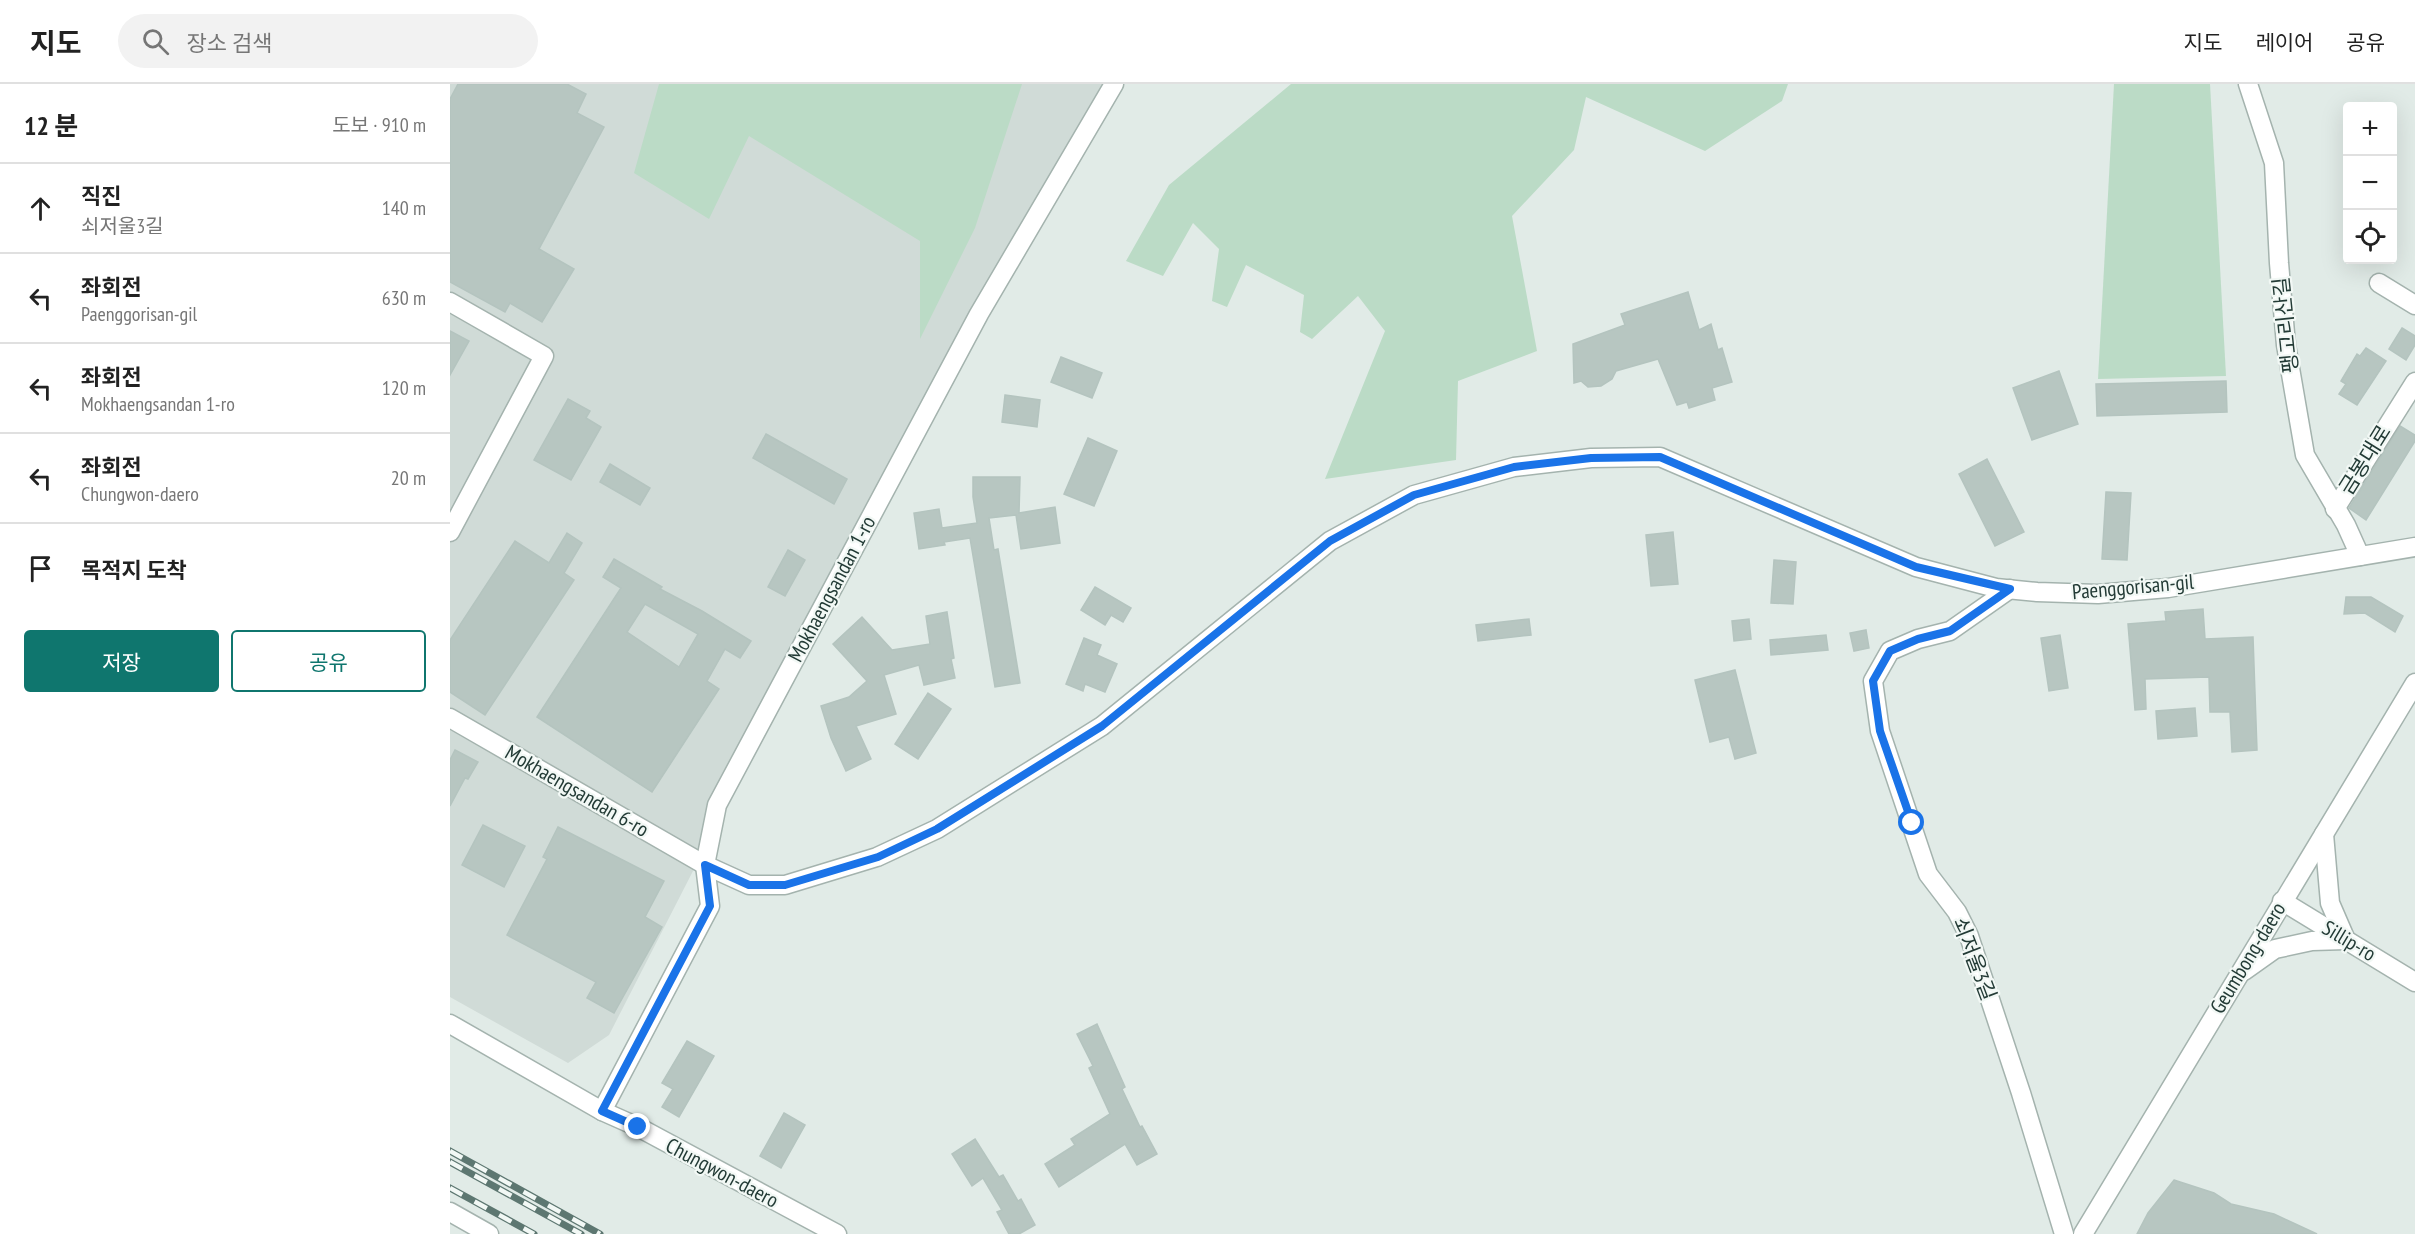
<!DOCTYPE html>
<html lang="ko">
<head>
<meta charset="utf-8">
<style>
  :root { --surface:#fff; --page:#f2f2f2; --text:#222; --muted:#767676; --line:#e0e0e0; --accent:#0f766e }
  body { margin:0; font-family:"PT Sans Narrow","Noto Sans KR",sans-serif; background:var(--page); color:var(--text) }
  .controls { position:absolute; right:18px; top:18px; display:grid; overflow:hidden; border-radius:6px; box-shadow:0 6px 24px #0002 }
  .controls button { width:54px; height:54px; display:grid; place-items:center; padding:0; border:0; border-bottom:2px solid var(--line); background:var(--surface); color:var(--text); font:30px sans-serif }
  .stop { position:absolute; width:18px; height:18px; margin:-14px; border:4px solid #1a73e8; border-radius:50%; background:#fff }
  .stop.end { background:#1a73e8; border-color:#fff; box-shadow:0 2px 6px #0008 }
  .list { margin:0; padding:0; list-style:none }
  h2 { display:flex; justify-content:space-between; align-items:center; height:78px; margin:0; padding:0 24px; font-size:26px }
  h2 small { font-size:20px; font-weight:400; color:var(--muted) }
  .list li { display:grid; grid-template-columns:39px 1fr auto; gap:18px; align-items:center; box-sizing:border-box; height:90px; padding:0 24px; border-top:2px solid var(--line) }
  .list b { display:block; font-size:22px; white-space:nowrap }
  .list p { margin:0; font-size:20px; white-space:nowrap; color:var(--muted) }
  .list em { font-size:20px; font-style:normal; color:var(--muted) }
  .actions { display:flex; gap:12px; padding:18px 24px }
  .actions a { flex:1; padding:14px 0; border:2px solid var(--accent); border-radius:6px; text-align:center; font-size:21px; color:var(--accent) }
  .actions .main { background:var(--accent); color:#fff }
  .icon { flex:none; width:33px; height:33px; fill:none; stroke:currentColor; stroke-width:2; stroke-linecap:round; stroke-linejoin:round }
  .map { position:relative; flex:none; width:1965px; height:1150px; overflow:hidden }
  header { display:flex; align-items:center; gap:36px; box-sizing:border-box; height:84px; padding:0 30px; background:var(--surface); border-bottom:2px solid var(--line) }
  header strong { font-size:28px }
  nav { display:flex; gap:33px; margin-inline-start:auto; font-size:21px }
  .search { width:420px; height:54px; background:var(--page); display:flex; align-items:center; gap:15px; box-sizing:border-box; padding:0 21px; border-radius:33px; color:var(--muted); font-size:22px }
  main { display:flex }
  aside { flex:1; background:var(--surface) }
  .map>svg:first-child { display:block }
  .built { fill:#d0dbd7 }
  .green { fill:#bbdbc6 }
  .building { fill:#b7c6c1; stroke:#b4c4bf; stroke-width:1.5; fill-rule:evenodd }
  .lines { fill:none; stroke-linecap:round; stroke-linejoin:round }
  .minor-casing { stroke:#a4b3ae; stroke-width:21 }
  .minor { stroke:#fff; stroke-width:18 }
  .rail-casing { stroke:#5d7771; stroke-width:7 }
  .rail { stroke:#f2f8f5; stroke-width:4.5; stroke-dasharray:14; stroke-linecap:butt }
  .route { stroke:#1a73e8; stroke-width:8 }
  .labels { text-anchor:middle; stroke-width:4.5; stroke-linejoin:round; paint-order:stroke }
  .street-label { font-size:21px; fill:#233b36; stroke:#f2f8f5 }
</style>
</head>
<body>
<header>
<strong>지도</strong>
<div class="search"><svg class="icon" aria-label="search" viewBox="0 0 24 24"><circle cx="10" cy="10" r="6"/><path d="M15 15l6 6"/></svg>장소 검색</div>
<nav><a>지도</a><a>레이어</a><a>공유</a></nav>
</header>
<main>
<aside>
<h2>12 분<small>도보 · 910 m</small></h2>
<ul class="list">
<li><svg class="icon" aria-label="ahead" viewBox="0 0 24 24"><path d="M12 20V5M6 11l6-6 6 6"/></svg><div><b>직진</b><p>쇠저울3길</p></div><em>140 m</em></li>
<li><svg class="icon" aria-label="left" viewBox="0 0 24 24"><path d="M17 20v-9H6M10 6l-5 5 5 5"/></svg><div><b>좌회전</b><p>Paenggorisan-gil</p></div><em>630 m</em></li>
<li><svg class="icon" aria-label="left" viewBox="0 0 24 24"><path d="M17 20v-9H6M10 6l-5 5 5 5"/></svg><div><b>좌회전</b><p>Mokhaengsandan 1-ro</p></div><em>120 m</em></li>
<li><svg class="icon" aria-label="left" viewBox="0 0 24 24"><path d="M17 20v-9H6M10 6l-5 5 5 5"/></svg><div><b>좌회전</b><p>Chungwon-daero</p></div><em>20 m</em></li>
<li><svg class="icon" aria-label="arrive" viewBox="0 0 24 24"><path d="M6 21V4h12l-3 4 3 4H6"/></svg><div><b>목적지 도착</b></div></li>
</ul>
<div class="actions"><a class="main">저장</a><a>공유</a></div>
</aside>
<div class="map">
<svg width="1965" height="1150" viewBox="0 0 1965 1150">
  <rect width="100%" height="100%" fill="#e1ebe7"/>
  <path class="built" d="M 0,0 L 659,0 L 514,258 L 159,951 L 118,979 L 0,913 Z"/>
  <g class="green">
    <path d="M 209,0 L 572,0 L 525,144 L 470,255 L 470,157 L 299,52 L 259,135 L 184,89 Z"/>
    <path d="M 841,0 L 1338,0 L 1332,17 L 1255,67 L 1136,13 L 1124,66 L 1062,132 L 1087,267 L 1008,297 L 1006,376 L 875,395 L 935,247 L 908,212 L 862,255 L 850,248 L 854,211 L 796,181 L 777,223 L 762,217 L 769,165 L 743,139 L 713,192 L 676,177 L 719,101 Z"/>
    <path d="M 1664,0 L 1760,0 L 1776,292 L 1648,295 Z"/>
  </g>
  <g class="building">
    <path d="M 8,0 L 117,0 L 136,10 L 127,29 L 154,43 L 89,165 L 124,185 L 92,238 L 60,219 L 55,228 L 0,198 L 0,15 Z"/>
    <path d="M 1238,208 L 1249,246 L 1261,240 L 1268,266 L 1272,264 L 1282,298 L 1262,304 L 1265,316 L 1239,324 L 1237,318 L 1227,321 L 1208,275 L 1166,287 L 1162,295 L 1151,302 L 1138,303 L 1131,297 L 1124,299 L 1123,260 L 1175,241 L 1171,230 Z"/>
    <path d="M 1952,244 L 1965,252 L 1965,261 L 1956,276 L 1939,265 Z"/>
    <path d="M 0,247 L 19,257 L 0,291 Z"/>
    <path d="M 1916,264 L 1936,277 L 1907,321 L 1889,310 L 1896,300 L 1891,297 L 1907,270 L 1910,272 Z"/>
    <path d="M 611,273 L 652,289 L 642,314 L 601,298 Z"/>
    <path d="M 1609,287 L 1628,340 L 1582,356 L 1563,304 Z"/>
    <path d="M 1776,297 L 1777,328 L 1647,332 L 1646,300 Z"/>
    <path d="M 555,311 L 590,316 L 587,343 L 552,338 Z"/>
    <path d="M 118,315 L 140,327 L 136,334 L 151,343 L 121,396 L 84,376 Z"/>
    <path d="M 1950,342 L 1965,351 L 1965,357 L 1916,436 L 1899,424 Z"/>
    <path d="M 316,350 L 397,395 L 384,420 L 303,374 Z"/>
    <path d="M 638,354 L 667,367 L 644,422 L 614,410 Z"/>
    <path d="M 1537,375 L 1574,448 L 1545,462 L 1509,390 Z"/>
    <path d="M 160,380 L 200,404 L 190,421 L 150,398 Z"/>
    <path d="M 523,393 L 570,393 L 569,429 L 605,423 L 610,459 L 571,465 L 566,431 L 539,434 L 544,466 L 548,465 L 570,599 L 545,603 L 520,454 L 494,458 L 495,461 L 469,465 L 464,429 L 489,425 L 492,444 L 527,439 L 523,413 Z"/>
    <path d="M 1656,408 L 1681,409 L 1677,476 L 1652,475 Z"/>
    <path d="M 1223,448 L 1228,500 L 1201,502 L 1196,451 Z"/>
    <path d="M 117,449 L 132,459 L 114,489 L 124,496 L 35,631 L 0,608 L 0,556 L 65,457 L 99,479 Z"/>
    <path d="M 338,466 L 355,476 L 335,512 L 318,503 Z"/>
    <path d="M 164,475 L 212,503 L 210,505 L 252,527 L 301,557 L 290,574 L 275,565 L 257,597 L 269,605 L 202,708 L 87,633 L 171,504 L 153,493 ZM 195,520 L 248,550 L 229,583 L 177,548 Z"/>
    <path d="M 1324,476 L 1346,478 L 1343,520 L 1321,519 Z"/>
    <path d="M 645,503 L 681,524 L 673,538 L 661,531 L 655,541 L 631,526 Z"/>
    <path d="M 1896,513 L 1921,513 L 1953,532 L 1945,548 L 1915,529 L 1894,530 Z"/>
    <path d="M 1753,525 L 1755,555 L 1803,553 L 1807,666 L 1782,668 L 1780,628 L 1760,628 L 1759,593 L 1695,595 L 1696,625 L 1685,626 L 1678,540 L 1716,537 L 1715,528 Z"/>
    <path d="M 497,528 L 504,574 L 501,575 L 505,594 L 474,601 L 469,581 L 434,591 L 446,630 L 406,642 L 421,675 L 396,687 L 381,654 L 371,622 L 399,613 L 417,597 L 383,560 L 412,533 L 442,566 L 480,560 L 476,532 Z"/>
    <path d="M 1079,535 L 1081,551 L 1028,557 L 1026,541 Z"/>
    <path d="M 1299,535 L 1301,555 L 1284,557 L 1282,537 Z"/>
    <path d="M 1416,546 L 1419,564 L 1404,567 L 1400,549 Z"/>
    <path d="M 1376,551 L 1378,566 L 1321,571 L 1320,556 Z"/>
    <path d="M 1610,551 L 1618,604 L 1599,607 L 1591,554 Z"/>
    <path d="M 634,554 L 651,561 L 647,571 L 667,580 L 655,608 L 635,600 L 633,607 L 616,600 Z"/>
    <path d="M 1285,586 L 1306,669 L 1285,675 L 1279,653 L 1260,658 L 1245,596 Z"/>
    <path d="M 478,609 L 501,625 L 468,675 L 445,660 Z"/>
    <path d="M 1745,624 L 1747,652 L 1708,655 L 1706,627 Z"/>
    <path d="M 5,666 L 28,678 L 18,695 L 15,694 L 0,722 L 0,676 Z"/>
    <path d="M 33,741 L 75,762 L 54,803 L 12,781 Z"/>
    <path d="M 108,743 L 214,797 L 195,833 L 212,843 L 164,929 L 137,914 L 146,898 L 57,851 L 97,775 L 93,773 Z"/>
    <path d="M 647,940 L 675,1003 L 672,1005 L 690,1043 L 692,1042 L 707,1070 L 687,1081 L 675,1060 L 609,1103 L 595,1080 L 625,1061 L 621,1055 L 660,1030 L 639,984 L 643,982 L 627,950 Z"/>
    <path d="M 237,957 L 264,972 L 229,1033 L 212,1023 L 223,1005 L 212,999 Z"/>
    <path d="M 334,1029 L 355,1041 L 331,1084 L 310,1072 Z"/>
    <path d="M 525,1055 L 549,1093 L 553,1091 L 568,1117 L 571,1115 L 585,1141 L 569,1150 L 559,1150 L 547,1128 L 552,1126 L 533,1094 L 522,1102 L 502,1070 Z"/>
    <path d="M 1724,1096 L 1764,1109 L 1781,1120 L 1824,1130 L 1867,1150 L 1687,1150 L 1698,1129 Z"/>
  </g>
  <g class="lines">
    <g class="minor-casing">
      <g id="minor">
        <path d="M 1798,0 L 1824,79 L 1829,179 L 1836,261 L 1855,371 L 1896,441 L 1910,472"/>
        <path d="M 1929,199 L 1965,221"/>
        <path d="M 0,218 L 94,272 L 0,448"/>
        <path d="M 1885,425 L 1965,298"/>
        <path d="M 1560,505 L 1500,547 L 1468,555 L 1440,567 L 1423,597 L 1430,647 L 1478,790 L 1507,828 L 1519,852 L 1571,1009 L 1614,1150"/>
        <path d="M 0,634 L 255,781 L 299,801 L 335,801 L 427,773 L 487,745 L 652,642 L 880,457 L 964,411 L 1064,383 L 1141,374 L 1210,373 L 1466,483 L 1546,504 L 1587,508 L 1648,510 L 1718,504 L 1965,463"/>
        <path d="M 1832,817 L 1965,898"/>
        <path d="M 1794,887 L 1825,865 L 1862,857 L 1896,856 L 1880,819 L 1874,750"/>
        <path d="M 0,940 L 152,1027 L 188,1043 L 387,1150"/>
        <path d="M 152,1027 L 260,822 L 255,781 L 267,721 L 529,230 L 664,0"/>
        <path d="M 0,1128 L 39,1150"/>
        <path d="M 1633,1150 L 1965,599"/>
      </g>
    </g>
    <use href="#minor" class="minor"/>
    <g class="rail-casing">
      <g id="rail">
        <path d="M 0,1067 L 150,1150"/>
        <path d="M 0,1078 L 131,1150"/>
        <path d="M 0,1104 L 84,1150"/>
      </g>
    </g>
    <use href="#rail" class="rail"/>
  </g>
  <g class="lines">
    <path class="route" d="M 188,1043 L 152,1027 L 260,822 L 255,781 L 299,801 L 335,801 L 428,773 L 487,745 L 652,642 L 880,457 L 964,411 L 1064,383 L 1141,374 L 1210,373 L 1466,483 L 1560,505 L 1500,547 L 1468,555 L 1440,567 L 1423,597 L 1430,647 L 1462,739"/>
  </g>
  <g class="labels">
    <g class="street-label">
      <text transform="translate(1836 241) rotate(-96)" y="7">팽고리산길</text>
      <text transform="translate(1915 376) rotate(-58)" y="7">금봉대로</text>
      <text transform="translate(1683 503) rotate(-5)" y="7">Paenggorisan-gil</text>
      <text transform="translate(382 505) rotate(-62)" y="7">Mokhaengsandan 1-ro</text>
      <text transform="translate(127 707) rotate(30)" y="7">Mokhaengsandan 6-ro</text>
      <text transform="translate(1899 857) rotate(31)" y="7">Sillip-ro</text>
      <text transform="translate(1798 874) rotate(-59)" y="7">Geumbong-daero</text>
      <text transform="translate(1524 875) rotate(69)" y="7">쇠저울3길</text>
      <text transform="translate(272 1089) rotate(28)" y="7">Chungwon-daero</text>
    </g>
  </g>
</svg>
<div class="controls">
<button>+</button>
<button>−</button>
<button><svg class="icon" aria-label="locate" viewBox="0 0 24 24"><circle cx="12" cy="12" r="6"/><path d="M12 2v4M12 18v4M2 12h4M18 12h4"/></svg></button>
</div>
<div class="stop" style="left:1462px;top:739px"></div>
<div class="stop end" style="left:188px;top:1043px"></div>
</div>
</main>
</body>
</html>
